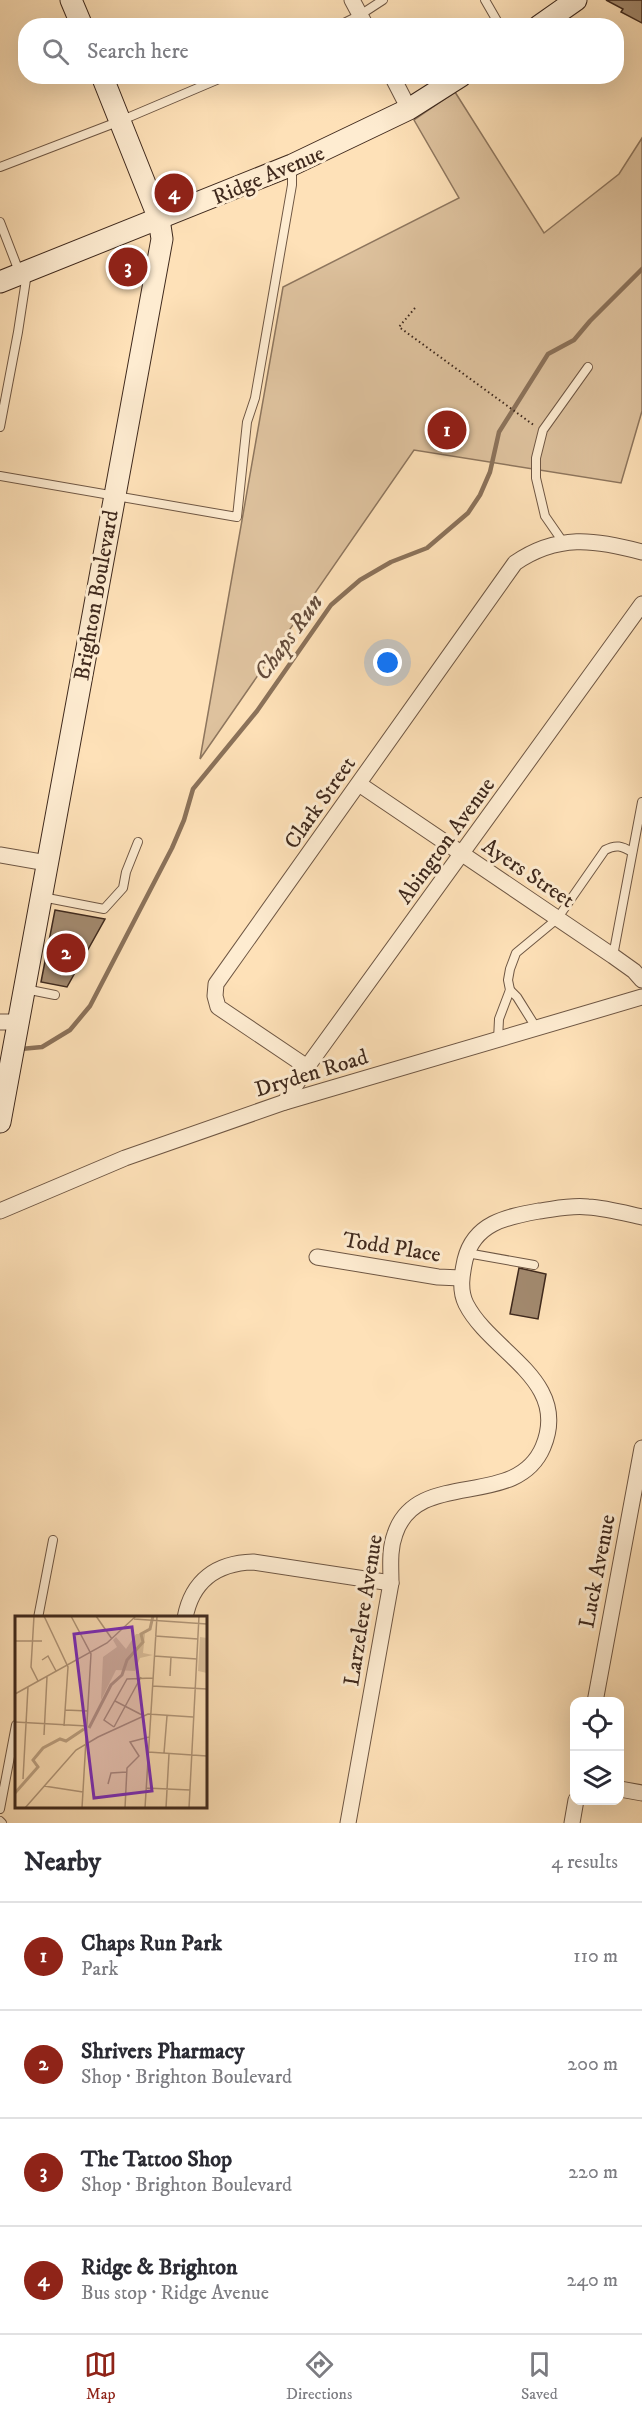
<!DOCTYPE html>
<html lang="en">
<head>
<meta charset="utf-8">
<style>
  :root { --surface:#fff; --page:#f2f2f3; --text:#2b2b33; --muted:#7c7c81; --line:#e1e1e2; --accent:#8f2418 }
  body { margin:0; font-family:"IM FELL DW Pica",serif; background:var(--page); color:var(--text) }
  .controls { position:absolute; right:18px; bottom:18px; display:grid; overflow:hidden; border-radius:12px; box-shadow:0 6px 24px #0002 }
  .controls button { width:54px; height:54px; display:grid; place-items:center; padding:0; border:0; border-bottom:2px solid var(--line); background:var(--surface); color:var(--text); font:30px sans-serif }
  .you { position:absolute; left:388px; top:663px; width:21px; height:21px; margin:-15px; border:4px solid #fff; border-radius:50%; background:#1a73e8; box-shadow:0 0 0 9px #1a73e833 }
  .badge { display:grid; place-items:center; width:39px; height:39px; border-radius:50%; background:var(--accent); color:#fff; font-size:20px; font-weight:700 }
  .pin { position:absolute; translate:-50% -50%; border:3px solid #fff; box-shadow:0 2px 6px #0006 }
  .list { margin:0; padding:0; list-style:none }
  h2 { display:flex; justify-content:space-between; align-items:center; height:78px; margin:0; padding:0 24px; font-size:26px }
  h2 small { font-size:20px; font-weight:400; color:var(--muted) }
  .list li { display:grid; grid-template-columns:39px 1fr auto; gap:18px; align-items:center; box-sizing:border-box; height:108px; padding:0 24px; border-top:2px solid var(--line) }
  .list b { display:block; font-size:22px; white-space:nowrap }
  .list p { margin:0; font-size:20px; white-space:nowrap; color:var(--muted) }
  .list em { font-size:20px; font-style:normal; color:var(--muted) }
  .icon { flex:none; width:33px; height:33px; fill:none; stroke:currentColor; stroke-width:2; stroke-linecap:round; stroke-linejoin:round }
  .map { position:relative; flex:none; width:642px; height:1823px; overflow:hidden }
  .search { position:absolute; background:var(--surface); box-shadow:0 6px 24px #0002; left:18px; right:18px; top:18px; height:66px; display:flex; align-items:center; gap:15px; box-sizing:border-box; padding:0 21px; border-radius:24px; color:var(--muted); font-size:22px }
  .sheet { height:510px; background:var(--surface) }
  nav { display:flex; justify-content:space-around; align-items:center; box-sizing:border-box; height:84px; border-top:2px solid var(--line); background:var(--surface); font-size:16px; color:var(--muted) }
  nav a { display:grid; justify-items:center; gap:3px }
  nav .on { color:var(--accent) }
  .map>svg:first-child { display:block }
  .green { fill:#dec29e; stroke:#8e765e; stroke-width:1.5 }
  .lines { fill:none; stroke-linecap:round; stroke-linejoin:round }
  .stream { stroke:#8b725a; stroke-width:4.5 }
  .building { fill:#a2896e; stroke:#3f291d; stroke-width:1.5 }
  .lane-casing { stroke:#6f5744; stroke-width:10 }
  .street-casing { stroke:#6f5744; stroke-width:17 }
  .secondary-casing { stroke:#3f291d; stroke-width:23 }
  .path { stroke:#3f291d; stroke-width:2; stroke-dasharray:1.5 3; stroke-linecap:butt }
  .lane { stroke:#feecd1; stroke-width:8 }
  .street { stroke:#feecd1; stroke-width:15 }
  .secondary { stroke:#feecd1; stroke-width:21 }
  .labels { text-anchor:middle; stroke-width:6; stroke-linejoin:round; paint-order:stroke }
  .street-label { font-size:22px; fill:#3f291d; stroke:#feecd1 }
  .water-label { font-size:24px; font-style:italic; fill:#654d3c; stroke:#feecd1 }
  .inset-river { fill:none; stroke:#bda283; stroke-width:3 }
  .inset-road { fill:none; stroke:#b2977a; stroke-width:1.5 }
  .view { fill:#7b2cbf; fill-opacity:0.15; stroke:#7b2cbf; stroke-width:3 }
  .inset-edge { fill:none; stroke:#3f291d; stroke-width:3 }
</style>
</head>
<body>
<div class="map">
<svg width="642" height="1823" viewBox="0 0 642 1823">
  <rect width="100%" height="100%" fill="#fee1b8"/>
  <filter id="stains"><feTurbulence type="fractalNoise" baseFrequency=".00333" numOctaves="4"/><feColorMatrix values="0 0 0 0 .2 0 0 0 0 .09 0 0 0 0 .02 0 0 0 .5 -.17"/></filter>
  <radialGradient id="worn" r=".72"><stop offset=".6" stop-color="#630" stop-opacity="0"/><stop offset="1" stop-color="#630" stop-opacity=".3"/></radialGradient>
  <path class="green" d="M 455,92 L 544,233 L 619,174 L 642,138 L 642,411 L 621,483 L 414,450 L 200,759 L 283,287 L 459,198 L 414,120 Z"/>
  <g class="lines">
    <path class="stream" d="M 21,1049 L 42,1047 L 70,1030 L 90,1006 L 172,848 L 184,820 L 193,789 L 257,711 L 331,605 L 360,580 L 391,562 L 427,548 L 468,513 L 480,495 L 490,472 L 499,432 L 548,354 L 574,340 L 590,321 L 642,269"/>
  </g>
  <g class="building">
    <path d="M 606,0 L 642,0 L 642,23 L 621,12 L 623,9 Z"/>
    <path d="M 119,259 L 140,263 L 137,275 L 116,271 Z"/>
    <path d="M 55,910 L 105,919 L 67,987 L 41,982 Z"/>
    <path d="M 519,1268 L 546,1274 L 538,1319 L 510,1314 Z"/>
  </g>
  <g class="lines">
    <g class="lane-casing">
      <g id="lane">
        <path d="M 485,0 L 500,26"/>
        <path d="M 338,26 L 360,15 L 383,0"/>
        <path d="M 0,167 L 120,121 L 226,76"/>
        <path d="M 0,222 L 20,274"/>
        <path d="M 0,427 L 18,332 L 27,273"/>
        <path d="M 0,476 L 237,517 L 247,422 L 255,398 L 292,185 L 292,167"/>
        <path d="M 563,542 L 545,516 L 536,478 L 536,458 L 543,430 L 588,367"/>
        <path d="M 42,897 L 104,909 L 123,888 L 126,872 L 138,842"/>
        <path d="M 613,956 L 642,802"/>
        <path d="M 25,989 L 55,995"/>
        <path d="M 510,990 L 517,997 L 537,1029"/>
        <path d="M 498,1040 L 499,1019 L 510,990 L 508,980 L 510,969 L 516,953 L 557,919 L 605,850 C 616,844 622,846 632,852"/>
        <path d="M 467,1253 L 534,1265"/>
        <path d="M 38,1618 L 53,1540"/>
        <path d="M 0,1809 L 16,1725"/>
        <path d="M 0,1821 L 2,1823"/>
      </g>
    </g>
    <g class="street-casing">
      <g id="street">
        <path d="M 352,0 L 366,26"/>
        <path d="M 392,76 L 409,109"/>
        <path d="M 359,784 L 613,956 L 634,971 L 642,980"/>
        <path d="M 0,855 L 47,863"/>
        <path d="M 0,1022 L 17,1022"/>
        <path d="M 307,1067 L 218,1007 L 215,996 L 216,984 L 515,563 C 557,534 595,539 642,552"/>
        <path d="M 285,1102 L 307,1067 L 642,604"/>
        <path d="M 0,1211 L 125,1158 L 285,1102 L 642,997"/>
        <path d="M 317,1257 L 438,1277 L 461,1278"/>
        <path d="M 185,1618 C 192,1580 217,1563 253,1562 L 391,1583"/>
        <path d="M 595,1702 L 642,1448"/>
        <path d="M 620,1789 L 642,1793"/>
        <path d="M 348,1823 L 391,1583 C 391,1567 389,1550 395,1534 C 417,1467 516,1511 543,1447 C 571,1380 491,1353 466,1304 C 459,1290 462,1274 465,1260 C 474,1223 506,1217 539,1211 C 555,1209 571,1205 588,1207 C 606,1208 624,1213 642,1217"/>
        <path d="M 572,1823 L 576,1800"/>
      </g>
    </g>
    <g class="secondary-casing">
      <g id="secondary">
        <path d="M 71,0 L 82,26"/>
        <path d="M 539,26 L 576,0"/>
        <path d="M 0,282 L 292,165 L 409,109 L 461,76"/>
        <path d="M 0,1122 L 162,239 L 159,219 L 102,76"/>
      </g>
    </g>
    <path class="path" d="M 415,308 L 399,327 L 535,426"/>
    <use href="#lane" class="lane"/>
    <use href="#street" class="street"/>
    <use href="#secondary" class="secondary"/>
  </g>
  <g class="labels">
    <g class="street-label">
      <text transform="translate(268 174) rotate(-23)" y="8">Ridge Avenue</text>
      <text transform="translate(95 595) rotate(-80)" y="8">Brighton Boulevard</text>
      <text transform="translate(319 802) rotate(-55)" y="8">Clark Street</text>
      <text transform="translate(445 840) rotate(-54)" y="8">Abington Avenue</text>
      <text transform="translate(529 872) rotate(34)" y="8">Ayers Street</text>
      <text transform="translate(311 1072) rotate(-17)" y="8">Dryden Road</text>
      <text transform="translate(392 1246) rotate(9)" y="8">Todd Place</text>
      <text transform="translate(596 1571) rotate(-79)" y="8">Luck Avenue</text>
      <text transform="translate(362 1610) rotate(-81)" y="8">Larzelere Avenue</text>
    </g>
    <g class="water-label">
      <text transform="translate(288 637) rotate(-54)" y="8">Chaps Run</text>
    </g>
  </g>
  <g transform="translate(15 1616)">
    <rect width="192" height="192" fill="#fee1b8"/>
    <path d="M 121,18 L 130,18 L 128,37 L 138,39 L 125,42 L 120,55 L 101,54 L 86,84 L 88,41 L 102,31 L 98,24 L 101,21 L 111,33 ZM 185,21 L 192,22 L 192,57 L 183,55 Z" fill="#dec29e"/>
    <path class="inset-river" d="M 74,112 L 96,69 L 107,59 L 112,44 L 128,26 L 126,18 L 135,13 L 138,0M 0,177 L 23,151 L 18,144 L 28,132 L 45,123 L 51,125 L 69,113"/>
    <path class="inset-road" d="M 19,0 L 16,51 L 23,65M 29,0 L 53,51 L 49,110M 56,0 L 76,38 L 67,192M 81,0 L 97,23M 119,3 L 192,8M 140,20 L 183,23M 0,25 L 27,25M 139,40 L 182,43M 27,44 L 33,40 L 41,55M 155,60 L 156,41M 137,70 L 192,73M 0,78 L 92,27 L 121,0M 100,85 L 129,100M 50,94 L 73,95M 0,106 L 72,110M 99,111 L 89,104 L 112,63 L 138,62M 99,111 L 126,61M 29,119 L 32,61M 133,136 L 192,140M 149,137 L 152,100M 8,163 L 13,71M 93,168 L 96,157 L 112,156M 29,170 L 68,176M 131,172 L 175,174M 10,192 L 61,134 L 83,121 L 133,98 L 178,101M 110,192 L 112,152 L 124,140 L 115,126 L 134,121M 130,192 L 142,0M 151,192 L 154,138M 174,192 L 184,0"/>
    <path class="view" d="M 117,11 L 137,175 L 79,182 L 59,18 Z"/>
    <rect width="192" height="192" class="inset-edge"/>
  </g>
  <rect width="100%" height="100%" filter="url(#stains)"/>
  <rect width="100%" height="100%" fill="url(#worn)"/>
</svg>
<div class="controls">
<button><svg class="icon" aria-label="locate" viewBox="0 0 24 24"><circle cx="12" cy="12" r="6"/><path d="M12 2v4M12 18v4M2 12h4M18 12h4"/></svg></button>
<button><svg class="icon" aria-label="layers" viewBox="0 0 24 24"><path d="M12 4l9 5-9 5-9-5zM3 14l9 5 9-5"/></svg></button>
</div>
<div class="you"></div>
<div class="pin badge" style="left:447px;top:430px">1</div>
<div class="pin badge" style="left:66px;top:953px">2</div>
<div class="pin badge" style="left:128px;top:267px">3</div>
<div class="pin badge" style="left:174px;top:193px">4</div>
<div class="search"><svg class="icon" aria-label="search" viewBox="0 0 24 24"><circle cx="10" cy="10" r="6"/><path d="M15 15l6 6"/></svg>Search here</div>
</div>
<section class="sheet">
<h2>Nearby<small>4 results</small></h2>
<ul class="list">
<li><span class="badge">1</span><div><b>Chaps Run Park</b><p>Park</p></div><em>110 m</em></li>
<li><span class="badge">2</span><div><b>Shrivers Pharmacy</b><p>Shop · Brighton Boulevard</p></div><em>200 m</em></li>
<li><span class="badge">3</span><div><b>The Tattoo Shop</b><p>Shop · Brighton Boulevard</p></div><em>220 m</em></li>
<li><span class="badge">4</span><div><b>Ridge &amp; Brighton</b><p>Bus stop · Ridge Avenue</p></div><em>240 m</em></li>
</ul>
</section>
<nav>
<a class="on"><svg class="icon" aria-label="map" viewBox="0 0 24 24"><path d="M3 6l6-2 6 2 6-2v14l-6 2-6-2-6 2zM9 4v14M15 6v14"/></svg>Map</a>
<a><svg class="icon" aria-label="directions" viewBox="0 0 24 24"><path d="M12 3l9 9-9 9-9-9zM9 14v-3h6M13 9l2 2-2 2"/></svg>Directions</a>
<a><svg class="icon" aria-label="saved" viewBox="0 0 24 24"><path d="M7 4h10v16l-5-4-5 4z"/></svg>Saved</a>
</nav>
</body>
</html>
